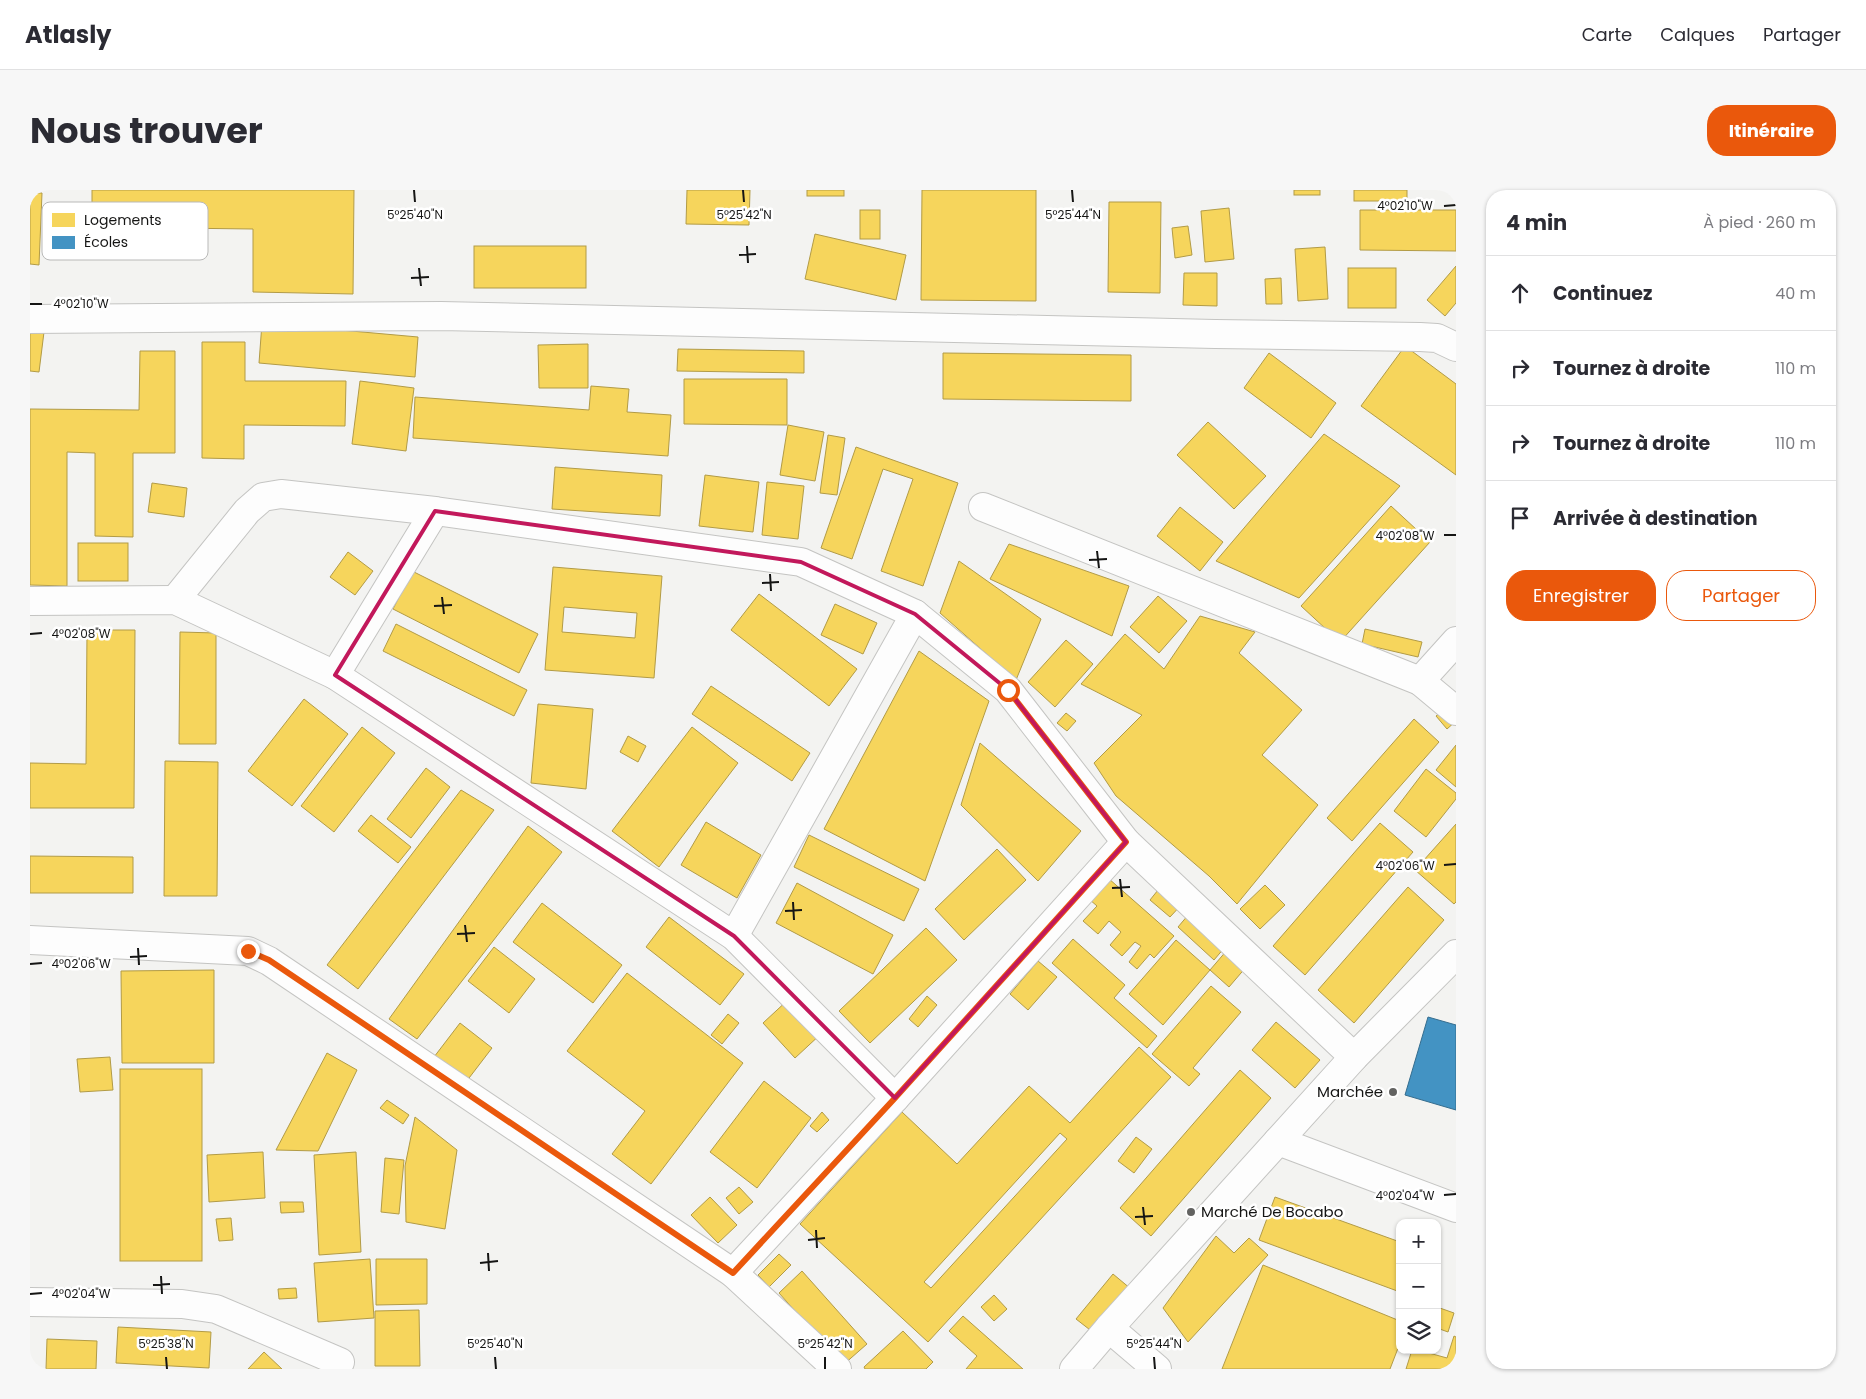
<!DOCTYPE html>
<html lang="fr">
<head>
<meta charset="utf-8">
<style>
  :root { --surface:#fff; --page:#f7f7f7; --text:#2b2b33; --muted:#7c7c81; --line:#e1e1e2; --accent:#ea580c }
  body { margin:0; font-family:Poppins,sans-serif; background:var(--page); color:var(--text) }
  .controls { position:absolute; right:15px; bottom:15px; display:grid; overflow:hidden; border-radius:10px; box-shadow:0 1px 4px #0004 }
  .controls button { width:45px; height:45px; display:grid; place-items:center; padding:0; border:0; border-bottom:1px solid var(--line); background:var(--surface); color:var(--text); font:25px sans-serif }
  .stop { position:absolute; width:15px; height:15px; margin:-11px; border:4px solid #ea580c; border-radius:50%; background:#fff }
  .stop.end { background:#ea580c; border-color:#fff; box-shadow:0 1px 5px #0008 }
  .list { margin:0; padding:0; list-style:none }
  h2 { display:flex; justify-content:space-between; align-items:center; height:65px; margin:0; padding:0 20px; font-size:21px }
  h2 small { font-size:16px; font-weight:400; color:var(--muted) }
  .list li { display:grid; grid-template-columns:32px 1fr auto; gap:15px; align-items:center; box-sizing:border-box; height:75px; padding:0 20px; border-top:1px solid var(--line) }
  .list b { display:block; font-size:19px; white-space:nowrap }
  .list em { font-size:16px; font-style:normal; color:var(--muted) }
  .actions { display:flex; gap:10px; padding:15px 20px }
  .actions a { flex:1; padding:11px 0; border:1px solid var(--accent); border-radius:20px; text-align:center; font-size:18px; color:var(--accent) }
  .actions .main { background:var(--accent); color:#fff }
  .icon { flex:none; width:28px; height:28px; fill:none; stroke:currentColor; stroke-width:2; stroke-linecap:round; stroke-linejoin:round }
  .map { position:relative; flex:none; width:1426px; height:1179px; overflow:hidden; border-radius:20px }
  header { display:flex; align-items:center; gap:30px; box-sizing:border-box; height:70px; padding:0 25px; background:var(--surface); border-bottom:1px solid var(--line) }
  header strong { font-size:24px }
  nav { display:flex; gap:28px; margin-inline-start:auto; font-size:18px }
  .intro { display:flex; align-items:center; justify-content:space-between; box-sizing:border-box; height:120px; padding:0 30px }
  h1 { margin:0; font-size:35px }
  .button { padding:12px 22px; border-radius:20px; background:var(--accent); color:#fff; font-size:18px; font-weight:700 }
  main { display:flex; gap:30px; padding:0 30px }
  aside { flex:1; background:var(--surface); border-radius:20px; box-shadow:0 1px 4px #0004 }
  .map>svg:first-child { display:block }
  .homes { fill:#f6d55c; stroke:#b29b46; fill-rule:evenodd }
  .schools { fill:#4393c3; stroke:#356d8e }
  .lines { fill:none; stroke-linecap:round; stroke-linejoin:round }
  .minor-casing { stroke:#c4c4c2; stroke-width:30 }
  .minor { stroke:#fdfdfd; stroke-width:28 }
  .route { stroke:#ea580c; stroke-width:6 }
  .marked { fill:none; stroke:#c2185b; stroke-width:4; stroke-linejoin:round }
  .ticks { fill:none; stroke:#151514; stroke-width:2 }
  .poi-dot { fill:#636361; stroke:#fff; stroke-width:2 }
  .labels { text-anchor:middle; stroke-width:5; stroke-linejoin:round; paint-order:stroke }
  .poi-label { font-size:15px; fill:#151514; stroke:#fff; text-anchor:end }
  .key { fill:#fff; stroke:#b9b9b8; stroke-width:1 }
  .key-label { font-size:14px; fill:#151514 }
  .ticks-label { font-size:12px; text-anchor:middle; fill:#151514; stroke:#fff; stroke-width:5; stroke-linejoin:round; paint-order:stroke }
</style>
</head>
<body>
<header>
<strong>Atlasly</strong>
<nav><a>Carte</a><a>Calques</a><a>Partager</a></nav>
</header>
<div class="intro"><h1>Nous trouver</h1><a class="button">Itinéraire</a></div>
<main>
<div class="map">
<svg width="1426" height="1179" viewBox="0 0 1426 1179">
  <rect width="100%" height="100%" fill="#f3f3f1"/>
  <g class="homes">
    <path d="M 62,0 L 324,0 L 323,104 L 223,102 L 223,39 L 62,37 Z"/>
    <path d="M 657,0 L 720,0 L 719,35 L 656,34 Z"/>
    <rect x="777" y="0" width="37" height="6"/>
    <path d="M 892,0 L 1006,0 L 1006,111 L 891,110 Z"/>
    <rect x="1264" y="0" width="26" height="5"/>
    <rect x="1324" y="0" width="53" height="11"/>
    <path d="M 0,3 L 12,3 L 9,75 L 0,74 Z"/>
    <path d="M 1079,12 L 1131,12 L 1130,103 L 1078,102 Z"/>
    <path d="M 1199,18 L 1204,69 L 1175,72 L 1171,21 Z"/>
    <rect x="830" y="20" width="20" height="29"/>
    <path d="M 1330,20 L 1426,20 L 1426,61 L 1330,60 Z"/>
    <path d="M 1158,36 L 1162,65 L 1145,68 L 1142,38 Z"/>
    <path d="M 785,44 L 876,65 L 866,110 L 775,89 Z"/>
    <rect x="444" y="56" width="112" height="42"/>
    <path d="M 1295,57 L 1298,109 L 1268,111 L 1265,59 Z"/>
    <path d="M 1426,76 L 1426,113 L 1415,126 L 1397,110 Z"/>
    <rect x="1318" y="78" width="48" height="40"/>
    <path d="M 1154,83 L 1187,83 L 1187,116 L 1153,115 Z"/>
    <path d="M 1251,88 L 1252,114 L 1236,114 L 1235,89 Z"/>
    <path d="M 0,132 L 15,134 L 9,182 L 0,181 Z"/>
    <path d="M 232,133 L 388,147 L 385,187 L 229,173 Z"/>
    <path d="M 172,152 L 215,152 L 215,191 L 316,191 L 315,236 L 214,235 L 214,269 L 172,268 Z"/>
    <path d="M 558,154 L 558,198 L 509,198 L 508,155 Z"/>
    <path d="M 1375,156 L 1426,194 L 1426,285 L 1331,216 Z"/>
    <path d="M 648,159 L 774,161 L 774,183 L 647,181 Z"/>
    <path d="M 110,161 L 145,161 L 145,263 L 103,263 L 103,347 L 65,346 L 65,263 L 37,262 L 37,396 L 0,395 L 0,219 L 109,220 Z"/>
    <path d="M 913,163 L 1101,165 L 1101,211 L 913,209 Z"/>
    <path d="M 1239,163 L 1306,213 L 1281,248 L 1214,198 Z"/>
    <path d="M 654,189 L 757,189 L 757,235 L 654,234 Z"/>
    <path d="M 330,191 L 384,198 L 376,261 L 322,254 Z"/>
    <path d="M 561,196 L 599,199 L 597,222 L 641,225 L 638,266 L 383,248 L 385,207 L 559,220 Z"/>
    <path d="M 1178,232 L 1236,286 L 1204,319 L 1147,265 Z"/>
    <path d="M 758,235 L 794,242 L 785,291 L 750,285 Z"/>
    <path d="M 1294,244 L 1370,296 L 1269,408 L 1186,371 Z"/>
    <path d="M 798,245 L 815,248 L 807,305 L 790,303 Z"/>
    <path d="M 826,257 L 928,293 L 893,396 L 851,381 L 883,289 L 853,279 L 822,369 L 791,358 Z"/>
    <path d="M 525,277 L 632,285 L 630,326 L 522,319 Z"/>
    <path d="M 675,285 L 729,292 L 723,342 L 669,336 Z"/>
    <path d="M 737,292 L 774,296 L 768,349 L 732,345 Z"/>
    <path d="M 122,293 L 157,298 L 154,327 L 118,322 Z"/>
    <path d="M 1361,316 L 1400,352 L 1310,452 L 1271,416 Z"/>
    <path d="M 1150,317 L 1193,352 L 1170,381 L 1127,346 Z"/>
    <rect x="48" y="353" width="50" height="38"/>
    <path d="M 979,354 L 1099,396 L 1082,446 L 960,389 Z"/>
    <path d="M 318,362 L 343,381 L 325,405 L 300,387 Z"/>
    <path d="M 929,371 L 1011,429 L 986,490 L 910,423 Z"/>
    <path d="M 523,377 L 632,386 L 624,488 L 515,480 ZM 534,417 L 607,423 L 605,448 L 532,442 Z"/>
    <path d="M 382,381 L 508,444 L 489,483 L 363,419 Z"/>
    <path d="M 729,404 L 827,479 L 799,516 L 701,440 Z"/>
    <path d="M 1128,406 L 1157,431 L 1129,463 L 1100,437 Z"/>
    <path d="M 805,414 L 847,433 L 833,464 L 791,445 Z"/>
    <path d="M 1170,426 L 1225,442 L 1209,463 L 1272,520 L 1232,565 L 1288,615 L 1207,714 L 1179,686 L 1086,606 L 1064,573 L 1112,525 L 1051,494 L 1095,444 L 1134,479 Z"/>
    <path d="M 366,434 L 497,500 L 484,526 L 353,461 Z"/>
    <path d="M 1335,439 L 1392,452 L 1388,467 L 1332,454 Z"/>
    <path d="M 57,440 L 105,440 L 104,618 L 0,618 L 0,573 L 56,574 Z"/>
    <path d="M 150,442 L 186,443 L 186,554 L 149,554 Z"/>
    <path d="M 1036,450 L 1063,474 L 1025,517 L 998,492 Z"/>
    <path d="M 889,461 L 959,511 L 895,691 L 794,639 Z"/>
    <path d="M 681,496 L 780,563 L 762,591 L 662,524 Z"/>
    <path d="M 274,509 L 318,544 L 262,616 L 218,581 Z"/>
    <path d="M 508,514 L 563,519 L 556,599 L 501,593 Z"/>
    <path d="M 1416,518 L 1426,531 L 1417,539 L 1406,526 Z"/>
    <path d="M 1036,523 L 1046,531 L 1037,541 L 1027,533 Z"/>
    <path d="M 1384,529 L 1409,552 L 1322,651 L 1297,628 Z"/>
    <path d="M 332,537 L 365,563 L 304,642 L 271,616 Z"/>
    <path d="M 662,537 L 708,573 L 629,677 L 582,641 Z"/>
    <path d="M 598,546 L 616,556 L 608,572 L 590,562 Z"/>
    <path d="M 950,553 L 1051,641 L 1008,691 L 931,615 Z"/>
    <path d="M 1426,555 L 1426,597 L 1406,580 Z"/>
    <path d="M 135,571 L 188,572 L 187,706 L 134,706 Z"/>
    <path d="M 396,578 L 420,597 L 381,648 L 357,629 Z"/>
    <path d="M 1396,579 L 1426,603 L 1426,609 L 1396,647 L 1364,621 Z"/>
    <path d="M 431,600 L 464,620 L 328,799 L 297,775 Z"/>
    <path d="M 341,625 L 381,657 L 368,673 L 328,641 Z"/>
    <path d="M 676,632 L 731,665 L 707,708 L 651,675 Z"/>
    <path d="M 1350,633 L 1383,662 L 1275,785 L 1243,756 Z"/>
    <path d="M 1426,634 L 1426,712 L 1424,714 L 1385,680 Z"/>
    <path d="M 498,636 L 532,662 L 387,849 L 359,829 Z"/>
    <path d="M 779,645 L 889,699 L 874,731 L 764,677 Z"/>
    <path d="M 967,659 L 996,690 L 934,750 L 905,719 Z"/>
    <path d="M 0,666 L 103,667 L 103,703 L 0,703 Z"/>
    <path d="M 1078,688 L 1144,746 L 1124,768 L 1120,764 L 1107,779 L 1099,772 L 1111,756 L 1105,752 L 1092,766 L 1080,755 L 1091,742 L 1079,731 L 1068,744 L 1053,731 L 1067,716 L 1059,709 Z"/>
    <path d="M 767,693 L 863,745 L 843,784 L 746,733 Z"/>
    <path d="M 1132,695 L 1153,713 L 1140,727 L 1120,710 Z"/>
    <path d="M 1235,695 L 1255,715 L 1230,739 L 1210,719 Z"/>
    <path d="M 1378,697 L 1414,730 L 1324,833 L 1288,800 Z"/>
    <path d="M 512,713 L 592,775 L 563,813 L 483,752 Z"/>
    <path d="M 1159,724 L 1195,757 L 1184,770 L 1148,737 Z"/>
    <path d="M 639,727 L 714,784 L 690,815 L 616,757 Z"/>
    <path d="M 896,738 L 927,770 L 840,853 L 809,821 Z"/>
    <path d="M 1043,749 L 1095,795 L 1084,808 L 1127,846 L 1117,858 L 1022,773 Z"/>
    <path d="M 1146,750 L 1180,780 L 1133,835 L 1099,804 Z"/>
    <path d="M 464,757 L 505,789 L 479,823 L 438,791 Z"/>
    <path d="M 1198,759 L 1217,776 L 1199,797 L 1180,780 Z"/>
    <path d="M 1008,771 L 1027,787 L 998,820 L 980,804 Z"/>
    <path d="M 184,780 L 184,873 L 92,873 L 91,781 Z"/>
    <path d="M 597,783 L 713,873 L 621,994 L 582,964 L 615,921 L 537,861 Z"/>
    <path d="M 1181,796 L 1211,822 L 1163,878 L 1170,884 L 1159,896 L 1122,864 Z"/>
    <path d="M 897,806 L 907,815 L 888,837 L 879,829 Z"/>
    <path d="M 760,808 L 792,843 L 765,868 L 733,833 Z"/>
    <path d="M 698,824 L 709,833 L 692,854 L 681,845 Z"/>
    <path d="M 1246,832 L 1290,870 L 1265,898 L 1222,860 Z"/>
    <path d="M 430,833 L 462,858 L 436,892 L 404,867 Z"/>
    <path d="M 1109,857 L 1141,887 L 898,1152 L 770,1034 L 872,922 L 927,974 L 999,896 L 1040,933 ZM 1030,943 L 1037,949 L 901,1098 L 894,1092 Z"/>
    <path d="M 297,863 L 327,880 L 288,961 L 246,960 Z"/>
    <path d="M 80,867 L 83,900 L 50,902 L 47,869 Z"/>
    <rect x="90" y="879" width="82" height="192"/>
    <path d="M 1210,880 L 1241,908 L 1121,1046 L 1090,1018 Z"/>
    <path d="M 734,891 L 781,928 L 727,998 L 680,962 Z"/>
    <path d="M 357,910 L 379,925 L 373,934 L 350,918 Z"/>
    <path d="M 792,922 L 799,930 L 787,942 L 780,936 Z"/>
    <path d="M 385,927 L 427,960 L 415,1039 L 376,1032 L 375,976 Z"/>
    <path d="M 1106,947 L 1122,959 L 1104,983 L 1088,971 Z"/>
    <path d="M 233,962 L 235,1008 L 179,1012 L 177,965 Z"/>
    <path d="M 326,962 L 331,1062 L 289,1065 L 284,965 Z"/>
    <path d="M 355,968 L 374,970 L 369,1024 L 351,1022 Z"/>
    <path d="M 709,997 L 723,1012 L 709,1024 L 696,1008 Z"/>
    <path d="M 680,1007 L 707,1035 L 688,1053 L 661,1025 Z"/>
    <path d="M 1245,1007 L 1370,1052 L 1370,1102 L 1229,1050 Z"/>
    <path d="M 250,1012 L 273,1012 L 274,1022 L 251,1023 Z"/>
    <path d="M 201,1028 L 203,1050 L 189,1051 L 186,1029 Z"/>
    <path d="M 1186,1046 L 1204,1063 L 1219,1048 L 1238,1065 L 1158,1152 L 1133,1118 Z"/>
    <path d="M 749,1064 L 761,1075 L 739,1097 L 728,1085 Z"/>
    <path d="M 340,1069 L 344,1128 L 288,1132 L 284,1073 Z"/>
    <path d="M 346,1069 L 397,1069 L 397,1114 L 346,1115 Z"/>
    <path d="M 1233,1075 L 1370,1131 L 1370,1153 L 1360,1179 L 1192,1179 Z"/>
    <path d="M 772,1081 L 837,1154 L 813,1175 L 749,1103 Z"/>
    <path d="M 1083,1084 L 1101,1099 L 1064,1143 L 1046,1129 Z"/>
    <path d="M 266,1098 L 267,1108 L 249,1109 L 248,1099 Z"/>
    <path d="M 964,1105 L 977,1119 L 964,1131 L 951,1117 Z"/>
    <path d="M 1407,1117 L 1424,1123 L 1418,1142 L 1407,1138 Z"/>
    <path d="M 389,1120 L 390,1176 L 345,1176 L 345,1121 Z"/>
    <path d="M 933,1126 L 993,1179 L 936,1179 L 947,1166 L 919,1141 Z"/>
    <path d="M 88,1137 L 181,1142 L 179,1178 L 86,1173 Z"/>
    <path d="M 873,1141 L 903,1172 L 896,1179 L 835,1179 L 834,1177 Z"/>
    <path d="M 1424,1146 L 1426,1147 L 1426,1179 L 1376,1179 L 1382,1160 L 1388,1160 L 1417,1168 Z"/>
    <path d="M 17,1149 L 67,1151 L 66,1179 L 16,1179 Z"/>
    <path d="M 234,1162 L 252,1179 L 218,1179 Z"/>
  </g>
  <path class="schools" d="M 1398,827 L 1426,835 L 1426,920 L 1375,905 Z"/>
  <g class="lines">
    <g class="minor-casing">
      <g id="minor">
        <path d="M 0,129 L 411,126 L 1185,144 L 1390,147 L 1407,148 L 1426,157"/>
        <path d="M 953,317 L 1390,491"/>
        <path d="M 145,410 L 217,321 L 233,307 L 251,304 L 405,321 L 771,372 L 885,424 L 978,500 L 1096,652 L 1324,867"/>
        <path d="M 0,411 L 145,410 L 305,485 L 704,746 L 865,908"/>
        <path d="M 1426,451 L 1390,491 L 1426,521"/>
        <path d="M 305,485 L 405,321"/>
        <path d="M 704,746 L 885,424"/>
        <path d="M 0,750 L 218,761 L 239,771 L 703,1083 L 807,1179"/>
        <path d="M 1248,951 L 1426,1018"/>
        <path d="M 703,1083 L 865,908 L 1096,652"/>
        <path d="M 0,1112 L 152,1114 L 186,1119 L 310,1172"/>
        <path d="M 1079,1138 L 1127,1179"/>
        <path d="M 1044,1179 L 1079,1138 L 1324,867 L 1426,764"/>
      </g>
    </g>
    <use href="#minor" class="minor"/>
  </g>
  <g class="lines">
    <path class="route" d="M 218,761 L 239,770 L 703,1083 L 865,908 L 1096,652 L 978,500"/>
  </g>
  <path class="marked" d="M 405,321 L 771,372 L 885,424 L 978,500 L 1096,652 L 865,908 L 704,746 L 305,485 Z"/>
  <path class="ticks" d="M 384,0 L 385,12M 713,0 L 714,12M 1042,0 L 1043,12M 1414,16 L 1426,15M 717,56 L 718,73M 709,65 L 726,64M 389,78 L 391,96M 381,88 L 399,87M 0,114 L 12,114M 1414,345 L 1426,345M 1067,361 L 1069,378M 1059,370 L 1077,369M 740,384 L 741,401M 732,393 L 749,392M 412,407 L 414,424M 404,416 L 422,415M 0,444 L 12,443M 1414,675 L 1426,674M 1090,689 L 1092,707M 1082,698 L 1100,697M 763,712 L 764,730M 755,721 L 772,720M 435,735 L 437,752M 427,744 L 445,743M 108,758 L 109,775M 100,767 L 117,766M 0,774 L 12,773M 1414,1005 L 1426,1004M 1113,1017 L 1115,1035M 1105,1027 L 1123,1026M 786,1040 L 787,1058M 778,1050 L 795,1048M 458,1063 L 459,1081M 450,1073 L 468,1071M 131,1086 L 132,1104M 123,1095 L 140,1094M 0,1104 L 12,1103M 136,1167 L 137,1179M 465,1167 L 466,1179M 795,1167 L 795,1179M 1124,1167 L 1125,1179"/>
  <g class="poi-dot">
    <circle cx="1363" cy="902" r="5"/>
    <circle cx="1161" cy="1022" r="5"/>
  </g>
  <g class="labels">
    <g class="poi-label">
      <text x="1353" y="907">Marchée</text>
      <text x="1171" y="1027" text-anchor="start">Marché De Bocabo</text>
    </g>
  </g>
  <rect x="12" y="12" width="166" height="58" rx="8" class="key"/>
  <rect x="22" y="23" width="23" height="14" fill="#f6d55c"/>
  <rect x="22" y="46" width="23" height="13" fill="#4393c3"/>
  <g class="key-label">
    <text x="54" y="35">Logements</text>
    <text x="54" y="57">Écoles</text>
  </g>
  <g class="ticks-label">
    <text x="1375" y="20">4°02'10"W</text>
    <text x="385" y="29">5°25'40"N</text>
    <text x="714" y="29">5°25'42"N</text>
    <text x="1043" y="29">5°25'44"N</text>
    <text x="51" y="118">4°02'10"W</text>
    <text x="1375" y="350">4°02'08"W</text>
    <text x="51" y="448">4°02'08"W</text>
    <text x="1375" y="680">4°02'06"W</text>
    <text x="51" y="778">4°02'06"W</text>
    <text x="1375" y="1010">4°02'04"W</text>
    <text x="51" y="1108">4°02'04"W</text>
    <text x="136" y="1158">5°25'38"N</text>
    <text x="465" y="1158">5°25'40"N</text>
    <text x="795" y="1158">5°25'42"N</text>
    <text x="1124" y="1158">5°25'44"N</text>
  </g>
</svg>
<div class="controls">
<button>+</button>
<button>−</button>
<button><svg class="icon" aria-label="layers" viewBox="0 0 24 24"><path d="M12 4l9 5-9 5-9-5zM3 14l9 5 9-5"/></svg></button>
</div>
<div class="stop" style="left:978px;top:500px"></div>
<div class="stop end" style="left:218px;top:761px"></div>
</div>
<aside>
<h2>4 min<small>À pied · 260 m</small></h2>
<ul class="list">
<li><svg class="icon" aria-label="ahead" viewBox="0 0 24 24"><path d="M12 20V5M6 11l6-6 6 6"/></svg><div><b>Continuez</b></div><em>40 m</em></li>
<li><svg class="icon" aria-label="right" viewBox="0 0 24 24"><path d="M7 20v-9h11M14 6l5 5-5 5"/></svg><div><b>Tournez à droite</b></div><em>110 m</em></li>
<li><svg class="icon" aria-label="right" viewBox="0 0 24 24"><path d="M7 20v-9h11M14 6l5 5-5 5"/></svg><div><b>Tournez à droite</b></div><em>110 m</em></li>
<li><svg class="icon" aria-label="arrive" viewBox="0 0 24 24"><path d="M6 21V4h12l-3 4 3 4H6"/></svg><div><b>Arrivée à destination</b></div></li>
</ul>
<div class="actions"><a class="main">Enregistrer</a><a>Partager</a></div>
</aside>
</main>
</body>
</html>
